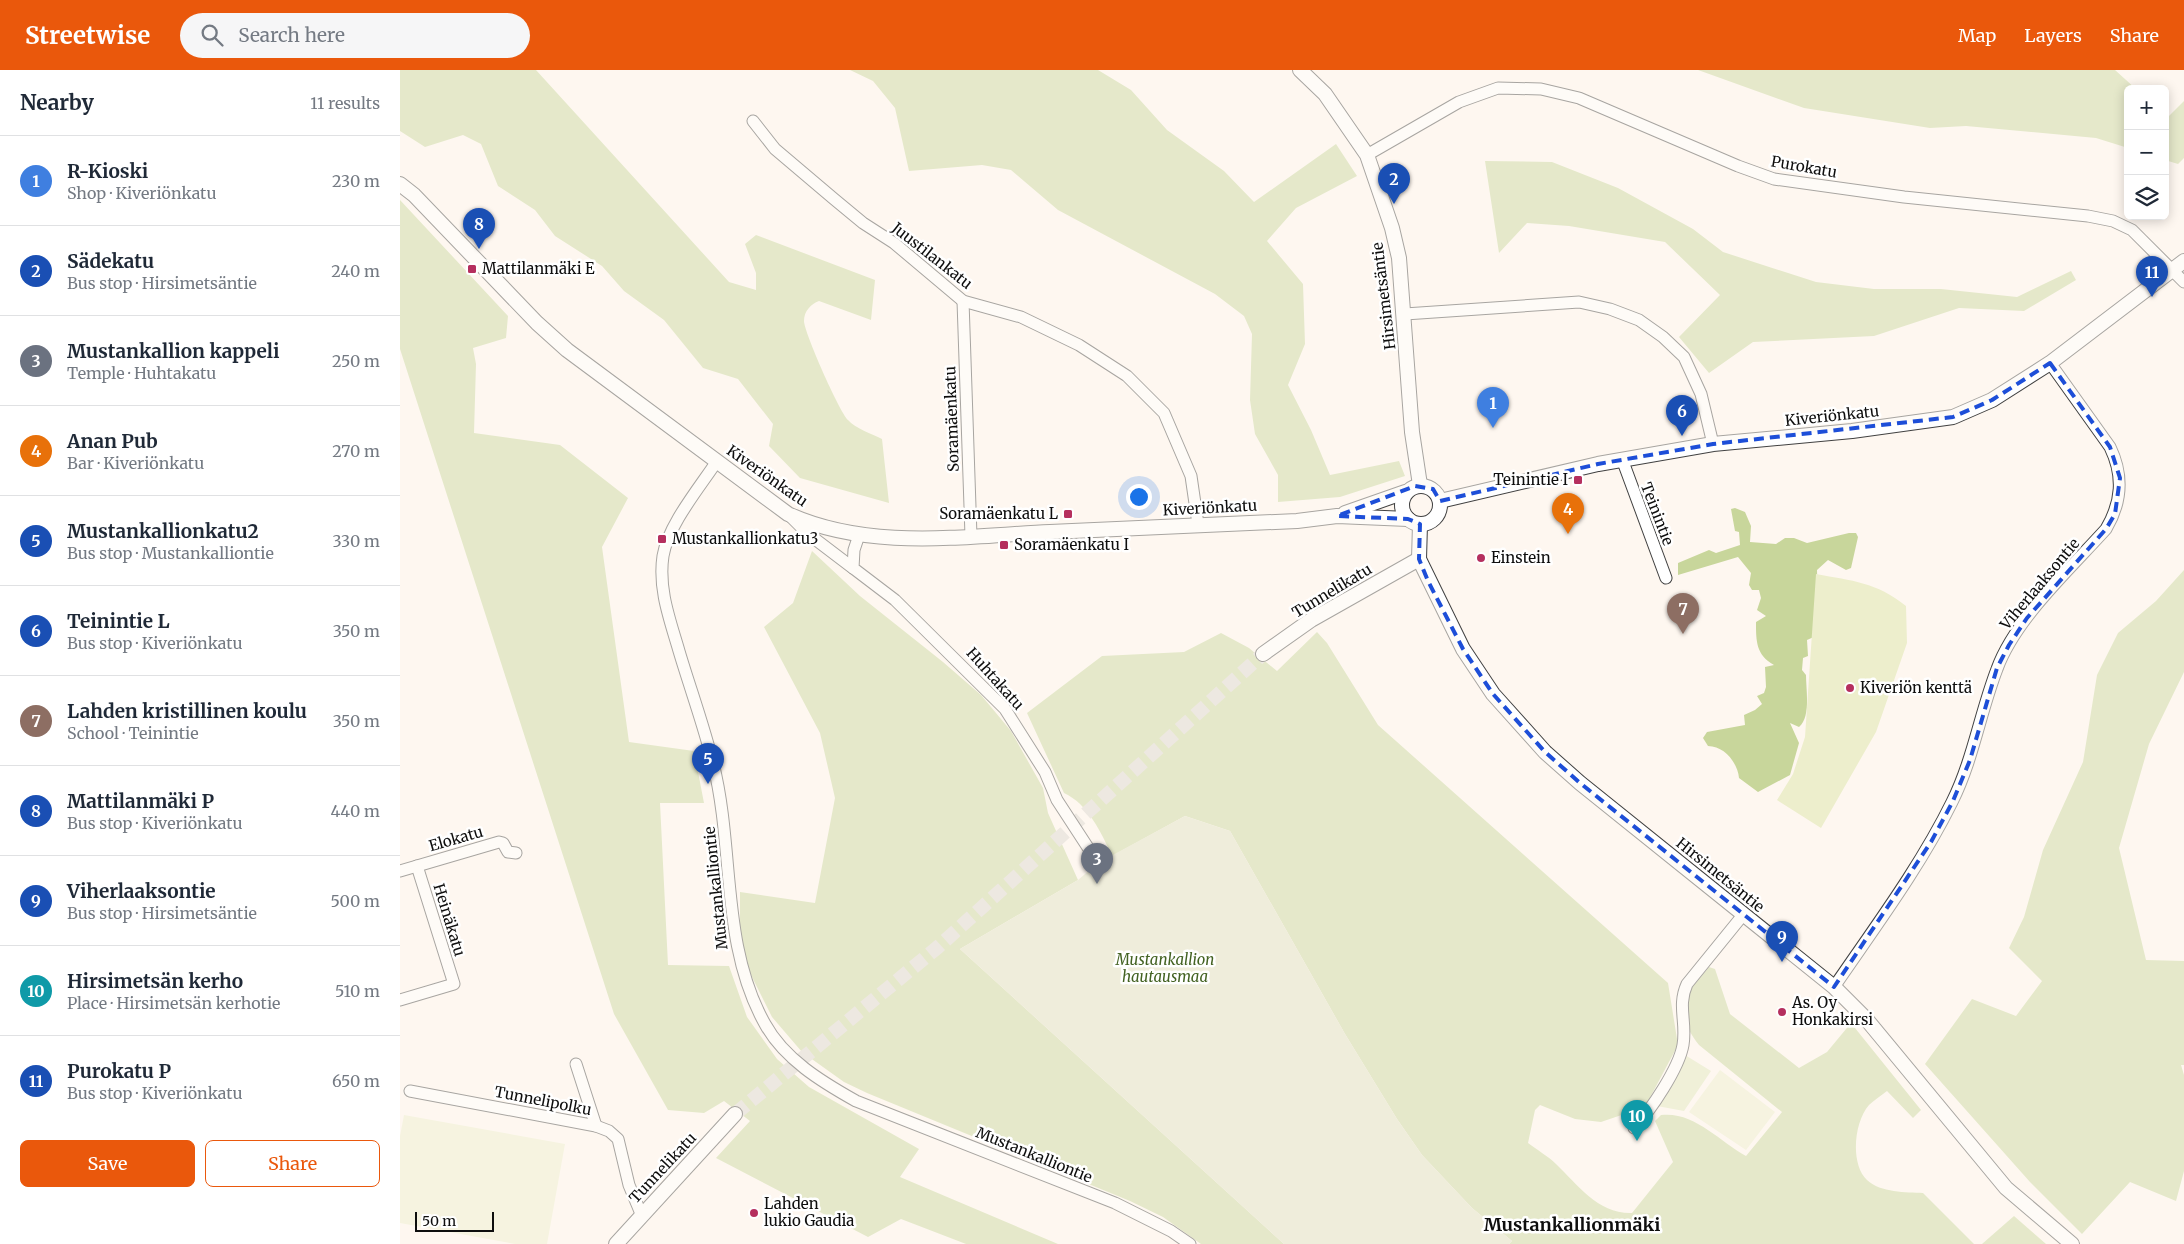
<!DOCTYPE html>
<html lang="en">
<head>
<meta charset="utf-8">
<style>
  :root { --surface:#fff; --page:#f6f6f7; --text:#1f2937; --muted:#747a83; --line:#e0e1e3; --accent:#ea580c }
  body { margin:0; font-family:Merriweather,serif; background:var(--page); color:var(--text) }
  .controls { position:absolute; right:15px; top:15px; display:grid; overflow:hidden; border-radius:8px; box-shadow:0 2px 12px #0003 }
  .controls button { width:45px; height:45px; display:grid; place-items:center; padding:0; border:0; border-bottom:1px solid var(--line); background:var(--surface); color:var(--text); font:25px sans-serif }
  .scale { position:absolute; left:15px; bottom:12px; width:79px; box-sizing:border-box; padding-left:5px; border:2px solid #0e0e0e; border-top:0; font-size:14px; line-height:18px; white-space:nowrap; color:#0e0e0e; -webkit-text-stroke:4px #fff; paint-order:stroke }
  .you { position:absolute; left:738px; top:426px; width:18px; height:18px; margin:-12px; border:4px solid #fff; border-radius:50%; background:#1a73e8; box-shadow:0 0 0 8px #1a73e833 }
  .badge { display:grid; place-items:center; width:32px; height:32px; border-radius:50%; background:var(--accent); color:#fff; font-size:16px; font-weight:700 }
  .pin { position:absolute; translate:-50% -41px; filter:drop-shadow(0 1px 2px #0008) }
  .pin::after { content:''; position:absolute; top:26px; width:18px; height:15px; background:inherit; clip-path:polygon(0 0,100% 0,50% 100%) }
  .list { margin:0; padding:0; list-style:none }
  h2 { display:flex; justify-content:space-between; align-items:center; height:65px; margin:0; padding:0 20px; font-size:21px }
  h2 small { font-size:16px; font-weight:400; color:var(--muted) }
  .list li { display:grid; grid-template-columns:32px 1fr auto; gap:15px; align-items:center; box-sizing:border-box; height:90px; padding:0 20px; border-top:1px solid var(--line) }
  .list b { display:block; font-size:19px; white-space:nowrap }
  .list p { margin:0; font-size:16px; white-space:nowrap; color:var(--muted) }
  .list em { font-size:16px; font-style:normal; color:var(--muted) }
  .actions { display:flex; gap:10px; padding:15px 20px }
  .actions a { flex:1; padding:11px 0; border:1px solid var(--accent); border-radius:8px; text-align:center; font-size:18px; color:var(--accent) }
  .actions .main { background:var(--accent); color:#fff }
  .icon { flex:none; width:28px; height:28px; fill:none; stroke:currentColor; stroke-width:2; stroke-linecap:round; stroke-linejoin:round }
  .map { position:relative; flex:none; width:1784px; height:1174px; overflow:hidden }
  header { display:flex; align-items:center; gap:30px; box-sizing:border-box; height:70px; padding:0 25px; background:var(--accent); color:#fff }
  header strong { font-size:24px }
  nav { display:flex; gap:28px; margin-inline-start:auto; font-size:18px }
  .search { width:350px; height:45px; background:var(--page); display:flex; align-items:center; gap:12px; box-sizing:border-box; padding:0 18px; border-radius:28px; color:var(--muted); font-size:19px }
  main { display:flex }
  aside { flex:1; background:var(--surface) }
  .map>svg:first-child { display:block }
  .green { fill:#dfe6bb }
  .forest { fill:#c8d69b }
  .cemetery { fill:#dedfc2 }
  .pitch { fill:#edeecc }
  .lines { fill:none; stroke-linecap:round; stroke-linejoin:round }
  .tertiary-tunnel { stroke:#dad4ce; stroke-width:14; stroke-dasharray:14 7; stroke-linecap:butt }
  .minor-casing { stroke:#414141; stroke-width:13 }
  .tertiary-casing { stroke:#414141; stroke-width:16 }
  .minor { stroke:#fff; stroke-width:11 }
  .tertiary { stroke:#fff; stroke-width:14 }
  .marked { fill:none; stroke:#1d4ed8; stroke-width:4; stroke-dasharray:10 6; stroke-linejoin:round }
  .poi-dot { fill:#b52f5e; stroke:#fff; stroke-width:2 }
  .labels { text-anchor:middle; stroke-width:5; stroke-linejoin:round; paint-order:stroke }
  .street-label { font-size:15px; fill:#0e0e0e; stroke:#fff }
  .poi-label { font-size:15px; fill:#0e0e0e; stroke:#fff; text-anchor:start }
  .park-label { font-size:15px; font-style:italic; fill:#436222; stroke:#fff }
  .quarter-label { font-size:18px; font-weight:bold; fill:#0e0e0e; stroke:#fff }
</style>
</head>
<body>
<header>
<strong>Streetwise</strong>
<div class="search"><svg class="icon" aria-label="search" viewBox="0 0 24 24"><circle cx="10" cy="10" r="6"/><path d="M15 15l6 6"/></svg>Search here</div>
<nav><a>Map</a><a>Layers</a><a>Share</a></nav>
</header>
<main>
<aside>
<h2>Nearby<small>11 results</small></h2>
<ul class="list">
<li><span class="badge" style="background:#3f7fe0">1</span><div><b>R-Kioski</b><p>Shop · Kiveriönkatu</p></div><em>230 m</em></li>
<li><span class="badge" style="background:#1a4fb4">2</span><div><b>Sädekatu</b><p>Bus stop · Hirsimetsäntie</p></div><em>240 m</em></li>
<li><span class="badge" style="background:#6b7280">3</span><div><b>Mustankallion kappeli</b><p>Temple · Huhtakatu</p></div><em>250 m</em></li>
<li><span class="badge" style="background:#e8710a">4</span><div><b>Anan Pub</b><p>Bar · Kiveriönkatu</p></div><em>270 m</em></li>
<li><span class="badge" style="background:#1a4fb4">5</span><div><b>Mustankallionkatu2</b><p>Bus stop · Mustankalliontie</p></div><em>330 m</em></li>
<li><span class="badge" style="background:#1a4fb4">6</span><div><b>Teinintie L</b><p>Bus stop · Kiveriönkatu</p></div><em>350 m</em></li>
<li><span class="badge" style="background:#8d6e63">7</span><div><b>Lahden kristillinen koulu</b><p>School · Teinintie</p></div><em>350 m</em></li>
<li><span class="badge" style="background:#1a4fb4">8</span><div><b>Mattilanmäki P</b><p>Bus stop · Kiveriönkatu</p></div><em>440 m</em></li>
<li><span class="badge" style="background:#1a4fb4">9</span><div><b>Viherlaaksontie</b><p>Bus stop · Hirsimetsäntie</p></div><em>500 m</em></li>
<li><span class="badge" style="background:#0f9aa8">10</span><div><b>Hirsimetsän kerho</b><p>Place · Hirsimetsän kerhotie</p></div><em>510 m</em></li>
<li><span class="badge" style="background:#1a4fb4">11</span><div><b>Purokatu P</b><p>Bus stop · Kiveriönkatu</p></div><em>650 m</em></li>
</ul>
<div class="actions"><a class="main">Save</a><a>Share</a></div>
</aside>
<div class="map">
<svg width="1784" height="1174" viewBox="0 0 1784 1174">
  <rect width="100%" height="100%" fill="#fef7f0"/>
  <path class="green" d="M 1285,985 L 1311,1001 L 1284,1041 L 1257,1036 Z"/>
  <g class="forest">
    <path d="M 0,0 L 136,0 L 329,212 L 356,220 L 356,203 L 345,174 L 356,165 L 475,210 L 471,250 L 419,231 C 411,234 404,241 404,251 C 404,262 439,341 448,350 C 455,358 472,364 482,369 L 489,433 L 400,408 L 369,376 L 373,354 L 338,309 L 303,298 L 264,250 L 224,221 L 202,196 L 155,166 L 135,140 L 98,116 L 81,74 L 63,65 L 25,77 L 0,61 Z"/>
    <path d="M 450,0 L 698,0 L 731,20 L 767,60 L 824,101 L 854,132 L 936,74 L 957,106 L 896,138 L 867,171 L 903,214 L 905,274 L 888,315 L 911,360 L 930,405 L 999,391 L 1005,406 L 940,427 L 878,432 L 878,405 L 855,364 L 850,330 L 852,264 L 844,246 L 815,224 L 658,140 L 611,100 L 582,95 L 509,101 L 495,38 L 473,11 Z"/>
    <path d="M 1298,0 L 1715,0 L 1736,19 L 1728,19 L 1728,78 L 1696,68 L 1566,56 L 1530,58 L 1404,38 Z"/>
    <path d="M 1784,31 L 1784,88 L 1778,94 L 1765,90 L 1765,45 L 1768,47 Z"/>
    <path d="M 1085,91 L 1152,92 L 1218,118 L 1293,159 L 1323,182 L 1416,212 L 1474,219 L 1541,219 L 1617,227 L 1671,201 L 1676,210 L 1624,241 L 1559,238 L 1474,266 L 1353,272 L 1309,303 L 1279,267 L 1320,225 L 1265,172 L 1169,156 L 1127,153 L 1099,183 Z"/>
    <path d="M 0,130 L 108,246 L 106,268 L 73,278 L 76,294 L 74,363 L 160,375 L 228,428 L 202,477 L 229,672 L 294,681 L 304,733 L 260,733 L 268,895 L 329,896 L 347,947 L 377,989 L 409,1017 L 519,1079 L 500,1107 L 658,1174 L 566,1174 L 501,1149 L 468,1167 L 316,1088 L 350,1051 L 324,1031 L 304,1043 L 268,1040 L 214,944 L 0,279 Z"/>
    <path d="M 1335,438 L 1345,442 L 1351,456 L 1350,472 L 1376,474 L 1385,468 L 1394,468 L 1407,473 L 1449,463 L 1456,463 L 1458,467 L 1451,498 L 1446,500 L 1428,490 L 1417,500 L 1418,536 L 1416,566 L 1407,570 L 1408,586 L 1403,588 L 1402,600 L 1406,605 C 1406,620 1411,647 1399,657 L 1390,653 L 1399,673 L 1390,705 L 1358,722 L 1339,708 C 1338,694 1325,676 1308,676 L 1303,668 L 1307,662 L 1345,655 L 1344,645 L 1355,640 L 1362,634 L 1357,626 L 1364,623 L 1366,617 L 1365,597 L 1374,595 C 1356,585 1356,571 1356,552 L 1366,546 L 1357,540 L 1361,528 L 1359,520 L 1352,520 L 1349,515 L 1351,503 L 1338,487 L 1278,505 L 1278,493 L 1309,480 L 1316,483 L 1340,475 L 1339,462 L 1335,461 L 1331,439 Z"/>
    <path d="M 412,481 L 460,526 L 543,592 L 581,625 L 611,661 L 643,718 L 648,743 L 678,810 L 560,879 L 884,1174 L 801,1174 L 763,1147 L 730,1131 L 467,1023 L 444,1012 L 402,982 L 372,947 L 349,901 L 340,864 L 340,822 L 415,833 L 435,728 L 420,663 L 364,557 L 393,533 Z"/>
    <path d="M 1784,500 L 1784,602 L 1749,674 L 1719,778 L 1746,890 L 1784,891 L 1784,995 L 1781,995 L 1784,1005 L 1784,1101 L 1776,1131 L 1730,1112 L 1682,1164 L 1630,1112 L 1525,994 L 1572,929 L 1616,946 L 1642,911 L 1609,878 L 1624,847 L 1643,780 L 1683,692 L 1697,605 L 1718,563 L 1756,531 Z"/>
    <path d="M 917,562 L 927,573 L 978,655 L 1268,913 L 1278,975 L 1245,1037 L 1201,1052 L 1175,1049 L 1140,1035 L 1135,1040 L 1128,1073 C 1137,1080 1148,1086 1156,1094 C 1178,1115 1198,1144 1232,1143 L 1273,1092 L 1255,1051 L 1261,1045 C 1294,1041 1319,1071 1346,1086 L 1382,1042 L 1299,975 C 1286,959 1283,946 1284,927 L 1309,897 L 1315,899 L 1330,944 L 1399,998 L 1427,982 L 1451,953 L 1521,1040 L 1513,1048 L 1487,1021 C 1481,1026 1474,1030 1469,1035 C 1454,1052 1450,1094 1467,1110 C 1481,1123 1506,1122 1523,1123 L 1574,1174 L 1109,1174 L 1112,1171 L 1072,1138 L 1022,1085 L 997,1049 L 945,964 L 830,761 L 785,746 L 712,786 C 701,762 688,734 664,723 L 627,643 L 702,586 L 784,582 L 821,563 L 849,578 L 877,601 Z"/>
    <path d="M 1614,1146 L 1646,1174 L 1582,1174 Z"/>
  </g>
  <path class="cemetery" d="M 785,746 L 830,761 L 945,964 L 997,1049 L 1022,1085 L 1072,1138 L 1112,1171 L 1109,1174 L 884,1174 L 560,879 L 678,810 L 698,793 Z"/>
  <g class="pitch">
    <path d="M 1416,504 C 1453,511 1476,512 1506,536 L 1507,573 L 1476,662 L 1421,758 L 1377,730 L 1393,704 L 1405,667 Z"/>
    <path d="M 1320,1000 L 1375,1042 L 1346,1080 L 1289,1042 Z"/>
    <path d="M 4,1045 L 165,1074 L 147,1174 L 115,1174 L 0,1153 L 0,1066 Z"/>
  </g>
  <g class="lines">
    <path class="tertiary-tunnel" d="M 335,1044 L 538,877 L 863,584"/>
    <g class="minor-casing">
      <g id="minor">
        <path d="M 353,51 L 375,79 L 434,129 L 463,153 L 494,173 L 563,231 L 621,247 L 679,275 L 727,306 L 764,343 L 791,406 L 798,454"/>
        <path d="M 967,85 L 1059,32 L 1098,18 L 1141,19 L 1179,28 L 1338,96 L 1374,109 L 1504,127 L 1688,146 L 1713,151 L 1732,160 L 1784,212"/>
        <path d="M 563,231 L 571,466"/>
        <path d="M 1005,244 L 1179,232 L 1210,239 L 1239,250 L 1263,267 L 1284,287 L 1301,324 L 1313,374"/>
        <path d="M 1222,389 L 1266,508"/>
        <path d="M 317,391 C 300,417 268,455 263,486 C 258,519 270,550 279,581 C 290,618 304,656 313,693 C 335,780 320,874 365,954 C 384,989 422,1012 456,1031 L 715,1133 L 771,1161 L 790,1174"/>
        <path d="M 389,445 L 407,463 L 453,498"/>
        <path d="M 459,465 L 454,480 L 453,498 L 495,530 L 605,639 L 645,702 L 657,730 L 698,793"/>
        <path d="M 0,801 L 99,772 L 103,773 L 108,782 L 116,783"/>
        <path d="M 1434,917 C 1475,857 1520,797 1552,732 C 1573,690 1580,643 1597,599 C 1615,549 1670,499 1706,459 C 1722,432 1724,406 1710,377 L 1650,293"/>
        <path d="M 0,930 L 54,914 L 17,796"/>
        <path d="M 176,994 L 196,1056"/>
        <path d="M 10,1021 L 196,1056 L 209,1061 L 218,1069 L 229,1115 L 242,1146"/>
        <path d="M 1234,1058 C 1251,1040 1279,998 1283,975 C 1287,952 1277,936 1287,914 L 1343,845"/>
      </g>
    </g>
    <g class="tertiary-casing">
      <g id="tertiary">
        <path d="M 900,0 L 925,24 L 967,85 L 992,158 L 999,188 L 1012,362 L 1020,415"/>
        <path d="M 0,114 L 14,125 L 137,253 L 167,280 L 388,444 C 469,481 564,466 650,462 C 732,458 814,454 897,451 L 937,446 L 1008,449"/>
        <circle cx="1021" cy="435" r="19"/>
        <path d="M 1040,431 L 1198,394 L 1313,374 L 1452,361 L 1553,347 L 1592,330 L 1650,293 L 1784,191"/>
        <path d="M 945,443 L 1005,422"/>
        <path d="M 1020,454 L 1019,489 L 1063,579 L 1093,624 L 1145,682 L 1180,713 L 1434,917 L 1467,950 L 1606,1118 L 1672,1174"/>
        <path d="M 863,584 L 911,550 L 1019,489"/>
        <path d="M 216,1174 L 335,1044"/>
      </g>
    </g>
    <use href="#minor" class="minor"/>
    <use href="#tertiary" class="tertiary"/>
  </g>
  <path d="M0 0H1784V1174H0ZM 1650,293 L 1710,377 L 1720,408 L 1715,444 L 1706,459 L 1627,548 L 1609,575 L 1597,598 L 1570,690 L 1553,731 L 1531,772 L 1434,917 L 1180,713 L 1145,682 L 1093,624 L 1063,579 L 1028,511 L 1019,489 L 1020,454 L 1008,449 L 937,446 L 1015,416 L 1033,419 L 1040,431 L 1198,394 L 1313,374 L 1553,347 L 1592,330 Z" fill="#fef7f0" fill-opacity=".55" fill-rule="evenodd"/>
  <path class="marked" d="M 1650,293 L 1710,377 L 1720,408 L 1715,444 L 1706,459 L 1627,548 L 1609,575 L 1597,598 L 1570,690 L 1553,731 L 1531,772 L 1434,917 L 1180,713 L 1145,682 L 1093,624 L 1063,579 L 1028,511 L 1019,489 L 1020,454 L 1008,449 L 937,446 L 1015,416 L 1033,419 L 1040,431 L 1198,394 L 1313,374 L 1553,347 L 1592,330 Z"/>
  <g class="poi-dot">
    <rect x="67" y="194" width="10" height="10" rx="2.5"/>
    <rect x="1173" y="405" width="10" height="10" rx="2.5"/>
    <rect x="663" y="439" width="10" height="10" rx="2.5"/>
    <rect x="257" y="464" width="10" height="10" rx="2.5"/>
    <rect x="599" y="470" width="10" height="10" rx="2.5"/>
    <circle cx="1081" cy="488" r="5"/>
    <circle cx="1450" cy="618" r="5"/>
    <circle cx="1382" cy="942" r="5"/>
    <circle cx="354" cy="1143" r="5"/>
  </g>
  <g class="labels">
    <g class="street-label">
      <text transform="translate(1404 97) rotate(10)" y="5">Purokatu</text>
      <text transform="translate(532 186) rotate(38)" y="5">Juustilankatu</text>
      <text transform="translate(984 226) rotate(-97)" y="5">Hirsimetsäntie</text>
      <text transform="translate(1432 346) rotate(-6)" y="5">Kiveriönkatu</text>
      <text transform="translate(552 349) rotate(-92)" y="5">Soramäenkatu</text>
      <text transform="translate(367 406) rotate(35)" y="5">Kiveriönkatu</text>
      <text transform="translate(810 438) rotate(-3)" y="5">Kiveriönkatu</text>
      <text transform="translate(1257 444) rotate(69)" y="5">Teinintie</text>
      <text transform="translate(1640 514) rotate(-50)" y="5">Viherlaaksontie</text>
      <text transform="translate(932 521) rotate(-31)" y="5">Tunnelikatu</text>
      <text transform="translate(595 609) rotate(48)" y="5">Huhtakatu</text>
      <text transform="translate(56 769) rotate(-16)" y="5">Elokatu</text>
      <text transform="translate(1320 805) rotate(39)" y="5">Hirsimetsäntie</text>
      <text transform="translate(316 818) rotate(-96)" y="5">Mustankalliontie</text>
      <text transform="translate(49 850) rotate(73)" y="5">Heinäkatu</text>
      <text transform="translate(143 1031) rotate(11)" y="5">Tunnelipolku</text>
      <text transform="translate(634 1085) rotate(22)" y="5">Mustankalliontie</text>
      <text transform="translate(263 1098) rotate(-47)" y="5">Tunnelikatu</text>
    </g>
    <g class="poi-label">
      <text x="82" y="204">Mattilanmäki E</text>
      <text x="1168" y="415" text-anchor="end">Teinintie I</text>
      <text x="658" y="449" text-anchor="end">Soramäenkatu L</text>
      <text x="272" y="474">Mustankallionkatu3</text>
      <text x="614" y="480">Soramäenkatu I</text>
      <text x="1091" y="493">Einstein</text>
      <text x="1460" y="623">Kiveriön kenttä</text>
      <text x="1392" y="938">As. Oy<tspan x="1392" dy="17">Honkakirsi</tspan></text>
      <text x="364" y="1139">Lahden<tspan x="364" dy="17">lukio Gaudia</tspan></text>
    </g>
    <g class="park-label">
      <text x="765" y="895">Mustankallion<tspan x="765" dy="17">hautausmaa</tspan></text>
    </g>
    <g class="quarter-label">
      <text x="1172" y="1161">Mustankallionmäki</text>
    </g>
  </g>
</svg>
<div class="controls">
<button>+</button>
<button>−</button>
<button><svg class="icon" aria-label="layers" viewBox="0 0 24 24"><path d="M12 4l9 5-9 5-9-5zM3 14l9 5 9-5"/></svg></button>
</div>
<div class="scale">50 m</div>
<div class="you"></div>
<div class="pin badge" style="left:1093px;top:358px;background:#3f7fe0">1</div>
<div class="pin badge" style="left:994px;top:134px;background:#1a4fb4">2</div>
<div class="pin badge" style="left:697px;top:814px;background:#6b7280">3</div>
<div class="pin badge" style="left:1168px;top:464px;background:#e8710a">4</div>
<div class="pin badge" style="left:308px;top:714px;background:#1a4fb4">5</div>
<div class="pin badge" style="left:1282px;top:366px;background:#1a4fb4">6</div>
<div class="pin badge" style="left:1283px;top:564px;background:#8d6e63">7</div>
<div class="pin badge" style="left:79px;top:179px;background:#1a4fb4">8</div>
<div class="pin badge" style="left:1382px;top:892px;background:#1a4fb4">9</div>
<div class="pin badge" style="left:1237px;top:1071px;background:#0f9aa8">10</div>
<div class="pin badge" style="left:1752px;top:227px;background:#1a4fb4">11</div>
</div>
</main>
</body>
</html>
